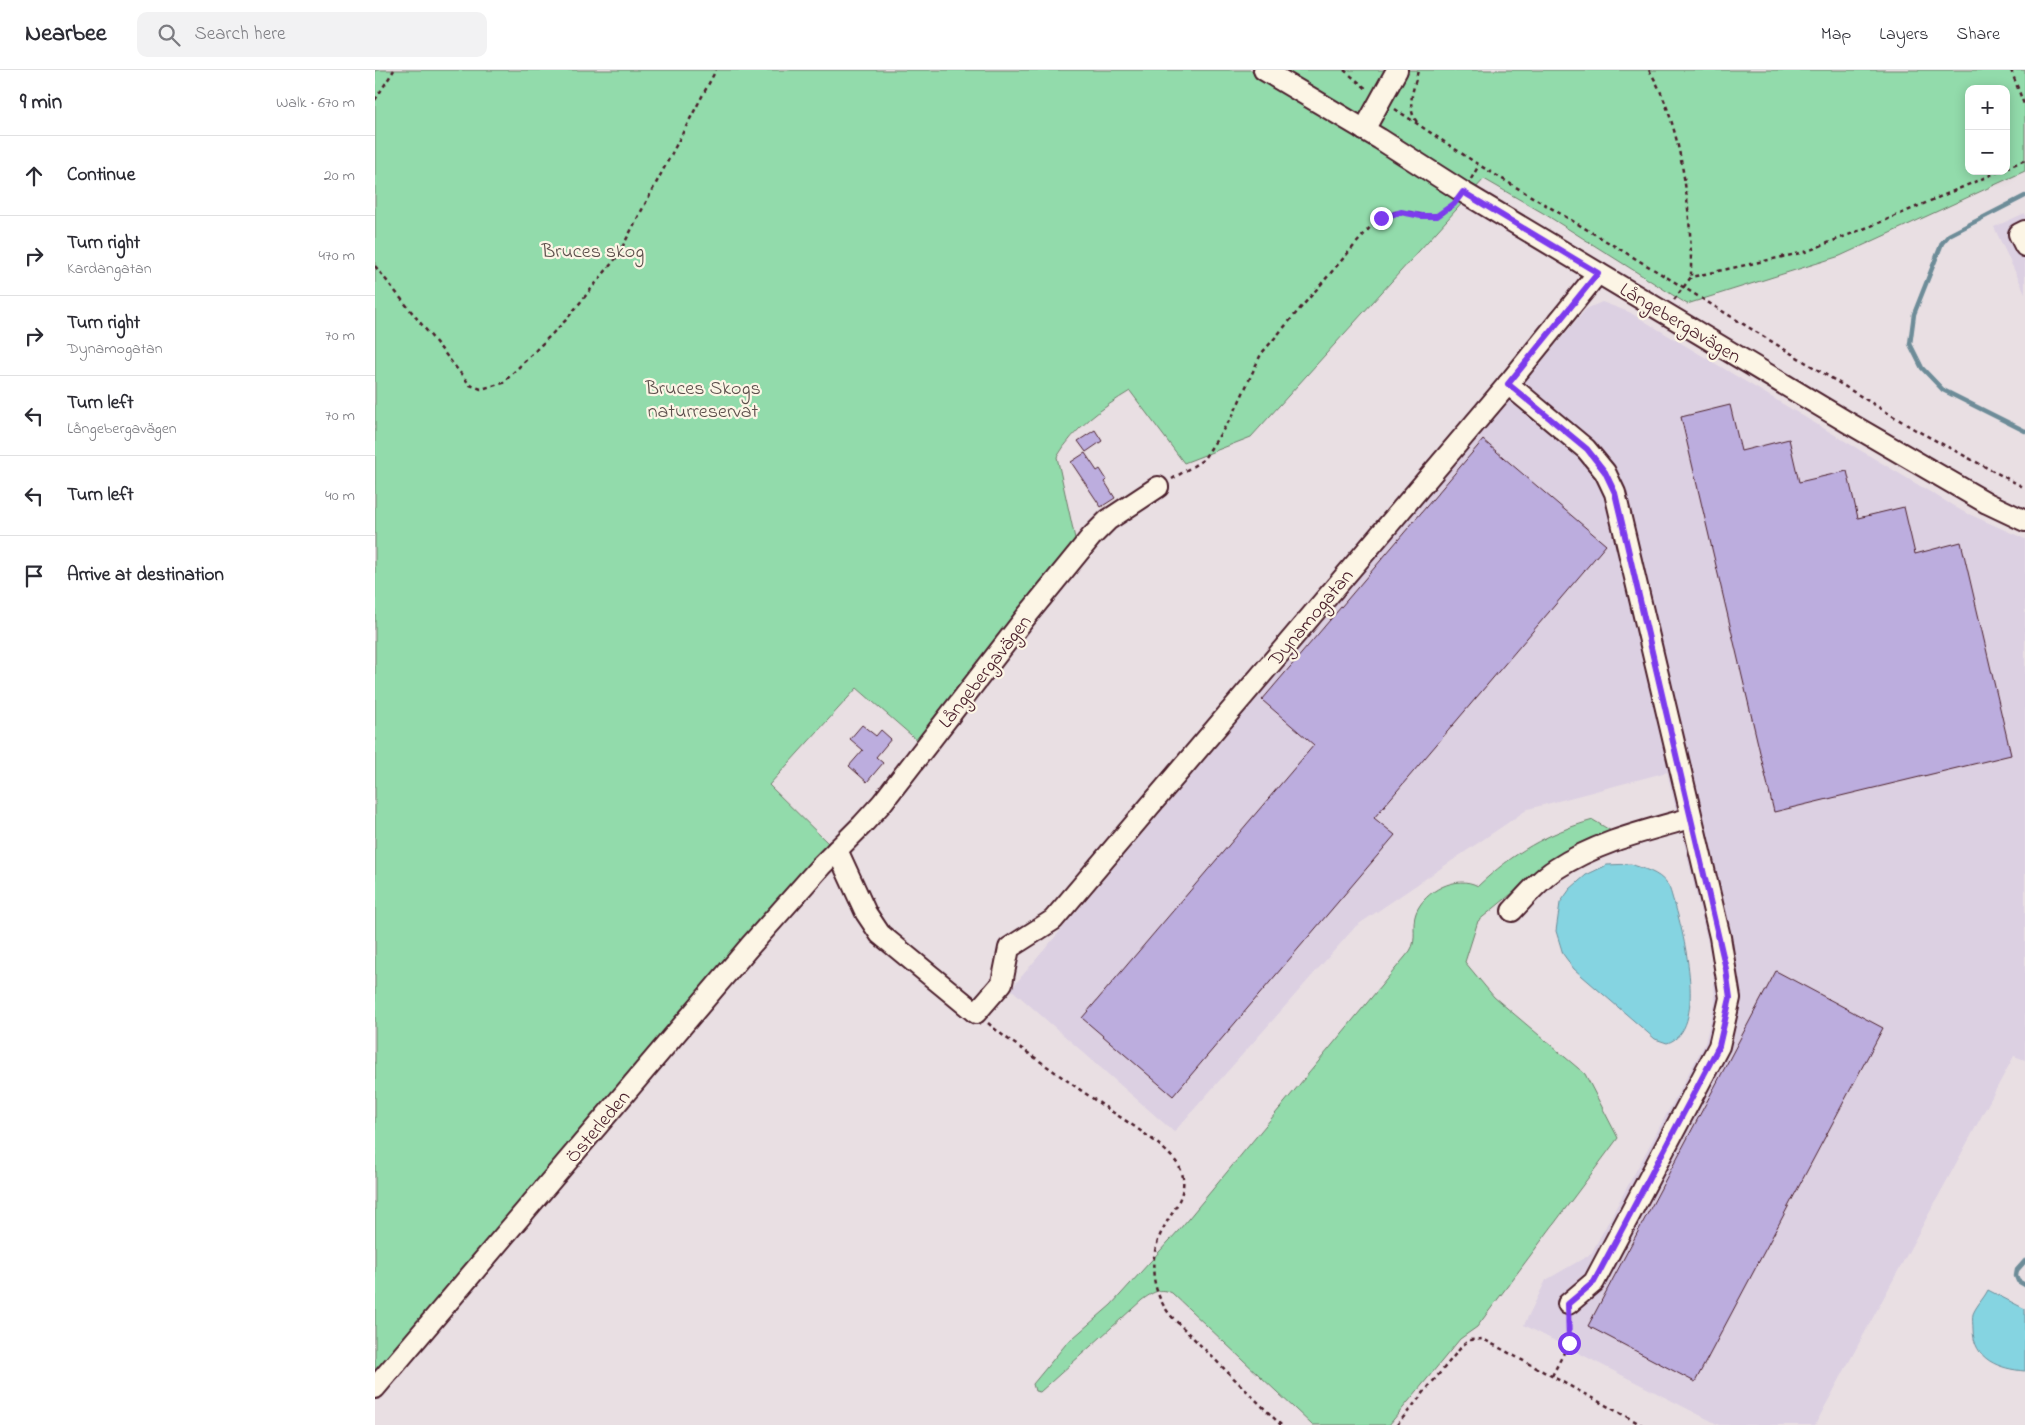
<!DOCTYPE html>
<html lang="en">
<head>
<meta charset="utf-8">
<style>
  :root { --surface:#fff; --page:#f2f2f3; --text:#2b2b33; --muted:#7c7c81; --line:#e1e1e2 }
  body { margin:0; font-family:"Indie Flower",sans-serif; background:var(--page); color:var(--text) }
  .controls { position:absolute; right:15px; top:15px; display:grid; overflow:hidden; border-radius:10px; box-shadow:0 2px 12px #0003 }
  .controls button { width:45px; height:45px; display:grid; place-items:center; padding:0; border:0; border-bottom:1px solid var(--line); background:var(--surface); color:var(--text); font:25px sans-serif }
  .stop { position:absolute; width:15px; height:15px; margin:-11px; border:4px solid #7c3aed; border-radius:50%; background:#fff }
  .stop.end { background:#7c3aed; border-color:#fff; box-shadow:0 1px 5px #0008 }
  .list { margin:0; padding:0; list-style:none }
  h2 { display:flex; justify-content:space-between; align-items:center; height:65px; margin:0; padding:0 20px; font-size:21px }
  h2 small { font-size:16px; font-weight:400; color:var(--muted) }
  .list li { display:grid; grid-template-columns:32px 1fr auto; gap:15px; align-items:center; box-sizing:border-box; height:80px; padding:0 20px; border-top:1px solid var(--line) }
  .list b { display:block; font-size:19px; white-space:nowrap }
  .list p { margin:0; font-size:16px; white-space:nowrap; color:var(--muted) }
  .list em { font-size:16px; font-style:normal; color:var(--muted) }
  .icon { flex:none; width:28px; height:28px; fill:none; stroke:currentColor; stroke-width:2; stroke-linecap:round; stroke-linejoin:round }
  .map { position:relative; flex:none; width:1650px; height:1355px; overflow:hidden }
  header { display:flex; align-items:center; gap:30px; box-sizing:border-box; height:70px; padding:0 25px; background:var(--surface); border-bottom:1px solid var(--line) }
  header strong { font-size:24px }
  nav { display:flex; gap:28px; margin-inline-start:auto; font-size:18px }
  .search { width:350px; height:45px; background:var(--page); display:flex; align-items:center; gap:12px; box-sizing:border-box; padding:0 18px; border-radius:10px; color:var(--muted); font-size:19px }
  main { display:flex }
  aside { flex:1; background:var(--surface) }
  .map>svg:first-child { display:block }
  .built { fill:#dcd0e2 }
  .green { fill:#92dbab; stroke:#6e7d6b; fill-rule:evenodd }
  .water { fill:#85d4e1; stroke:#6d8c98 }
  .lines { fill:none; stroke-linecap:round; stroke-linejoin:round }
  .stream { stroke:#6d8c98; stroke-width:4.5 }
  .building { fill:#bcadde; stroke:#4a1f2b }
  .minor-casing { stroke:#4a1f2b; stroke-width:24 }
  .path { stroke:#4a1f2b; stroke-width:2.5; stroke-dasharray:4 4; stroke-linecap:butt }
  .minor { stroke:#fcf5e5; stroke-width:20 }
  .route { stroke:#7c3aed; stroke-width:6 }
  .labels { text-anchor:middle; stroke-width:4.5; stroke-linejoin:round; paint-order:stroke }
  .park-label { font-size:20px; fill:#5c4e4b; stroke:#fcf5e5 }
  .street-label { font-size:20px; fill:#4a1f2b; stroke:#fcf5e5 }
</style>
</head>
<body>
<header>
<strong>Nearbee</strong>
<div class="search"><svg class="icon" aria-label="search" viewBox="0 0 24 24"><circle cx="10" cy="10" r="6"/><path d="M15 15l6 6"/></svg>Search here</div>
<nav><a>Map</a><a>Layers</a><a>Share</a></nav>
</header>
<main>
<aside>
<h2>9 min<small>Walk · 670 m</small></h2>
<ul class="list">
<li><svg class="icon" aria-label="ahead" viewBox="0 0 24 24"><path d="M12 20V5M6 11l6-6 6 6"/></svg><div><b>Continue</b></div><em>20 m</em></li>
<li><svg class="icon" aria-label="right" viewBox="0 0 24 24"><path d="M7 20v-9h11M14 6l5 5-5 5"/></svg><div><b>Turn right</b><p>Kardangatan</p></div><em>470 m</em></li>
<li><svg class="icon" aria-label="right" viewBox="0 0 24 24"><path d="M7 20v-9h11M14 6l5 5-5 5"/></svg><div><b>Turn right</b><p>Dynamogatan</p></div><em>70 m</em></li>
<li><svg class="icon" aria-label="left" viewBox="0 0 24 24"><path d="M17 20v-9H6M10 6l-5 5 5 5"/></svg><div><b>Turn left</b><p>Långebergavägen</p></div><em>70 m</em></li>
<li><svg class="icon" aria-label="left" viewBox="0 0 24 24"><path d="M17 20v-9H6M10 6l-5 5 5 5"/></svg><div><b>Turn left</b></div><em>40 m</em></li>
<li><svg class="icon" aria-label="arrive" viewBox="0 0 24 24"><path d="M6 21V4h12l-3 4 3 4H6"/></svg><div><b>Arrive at destination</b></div></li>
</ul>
</aside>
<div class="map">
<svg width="1650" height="1355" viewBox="0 0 1650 1355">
  <rect width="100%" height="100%" fill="#e9dfe3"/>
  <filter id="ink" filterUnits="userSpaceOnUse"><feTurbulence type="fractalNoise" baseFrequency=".02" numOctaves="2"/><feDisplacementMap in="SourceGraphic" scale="10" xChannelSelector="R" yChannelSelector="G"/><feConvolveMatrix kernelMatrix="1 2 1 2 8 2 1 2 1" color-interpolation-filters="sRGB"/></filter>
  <g filter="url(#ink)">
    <g class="built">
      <path d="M 1650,143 L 1650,223 L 1619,157 Z"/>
      <path d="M 1227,232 L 1254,242 L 1587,441 L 1650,469 L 1650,990 L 1639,986 L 1440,1355 L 1344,1355 L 1149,1255 L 1171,1210 L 1216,1184 L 1330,973 L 1340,933 L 1338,894 L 1292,702 L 1153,739 L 981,856 L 799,1062 L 636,919 L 1211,239 Z"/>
    </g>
    <g class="green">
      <path d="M 0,0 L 1650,0 L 1650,101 L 1465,186 L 1312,234 L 1168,143 L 1109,109 L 876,367 L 809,393 L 755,321 C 727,338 699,358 682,387 L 701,473 L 544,672 L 482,618 L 394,715 L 456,776 L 0,1313 ZM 1594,19 L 1631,19 L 1631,101 L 1594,101 Z"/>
      <path d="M 1218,750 L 1238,762 L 1172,795 L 1103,851 L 1090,892 L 1119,927 L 1210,1004 L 1243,1068 L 1102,1257 L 1085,1269 L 1014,1355 L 937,1355 L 797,1223 C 785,1217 777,1223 767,1230 L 665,1322 L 660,1321 L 658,1314 L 691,1274 L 736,1235 L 804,1160 L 1035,881 C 1043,869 1036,856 1041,843 C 1049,821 1082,804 1103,816 C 1138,783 1172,763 1218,750 Z"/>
    </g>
    <g class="water">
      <path d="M 1256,794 C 1268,799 1284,802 1292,814 C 1296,819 1297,829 1300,835 C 1309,865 1333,961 1292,973 L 1280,969 L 1199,899 L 1188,884 L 1181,861 L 1185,833 L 1195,819 L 1211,805 L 1232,795 Z"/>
      <path d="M 1613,1220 L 1650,1239 L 1650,1301 C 1625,1299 1598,1290 1598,1259 C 1598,1255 1597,1248 1598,1244 C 1601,1236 1609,1228 1613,1220 Z"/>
    </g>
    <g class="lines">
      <g class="stream">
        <path d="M 1650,126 L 1574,165 L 1567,173 L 1539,244 L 1535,274 L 1547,298 L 1568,320 L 1650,361"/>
        <path d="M 1650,1191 L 1642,1200 L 1641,1206 L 1643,1211 L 1650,1215"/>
      </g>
    </g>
    <g class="building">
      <path d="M 1355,335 L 1366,381 L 1414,369 L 1424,412 L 1472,401 L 1483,448 L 1529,437 L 1540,484 L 1586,472 L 1636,685 L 1399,742 L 1306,347 Z"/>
      <path d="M 720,360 L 727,371 L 711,382 L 703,371 Z"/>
      <path d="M 1108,370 L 1231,475 L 999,748 L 1020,765 L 798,1026 L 707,948 L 939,675 L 887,630 Z"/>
      <path d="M 710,383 L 722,401 L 725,399 L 732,410 L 730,412 L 740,428 L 726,437 L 696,392 Z"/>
      <path d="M 487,655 L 501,666 L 506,660 L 516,669 L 501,687 L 508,693 L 492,712 L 474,696 L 488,680 L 475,669 Z"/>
      <path d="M 1401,901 L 1508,958 L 1320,1312 L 1213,1256 Z"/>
    </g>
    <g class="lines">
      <g class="minor-casing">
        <g id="minor">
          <path d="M 889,0 L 1005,69 L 1088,122 L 1472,352 L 1612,433 L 1650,451"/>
          <path d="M 989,60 L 1022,0"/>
          <path d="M 1650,161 L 1644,164 L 1650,176"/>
          <path d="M 1133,314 L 1211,379 L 1230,402 L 1240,423 L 1345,867 L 1355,928 L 1344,976 L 1219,1212 L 1193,1234"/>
          <path d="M 462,780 L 491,843 L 505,864 L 601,943 L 627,913 L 634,878 L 678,850 L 1133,314 L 1223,203"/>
          <path d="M 1137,841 C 1151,826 1164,810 1181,799 C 1222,772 1270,761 1316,748"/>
          <path d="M 0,1318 L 375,876 L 446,796 L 487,755 L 507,733 L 650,548 L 716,467 L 733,450 L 783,417"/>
        </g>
      </g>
      <g class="path">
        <path d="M 969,0 L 993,20"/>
        <path d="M 1274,0 C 1307,52 1317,145 1316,207"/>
        <path d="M 1636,0 L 1650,37"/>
        <path d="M 0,30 L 19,0"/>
        <path d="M 1020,39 L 1104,95 L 1308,217 L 1539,359 L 1650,418"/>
        <path d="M 1042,52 C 1030,37 1040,16 1043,0"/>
        <path d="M 1631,98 L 1650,90"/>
        <path d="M 1096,109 L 1104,95"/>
        <path d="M 0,196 L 95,315 L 106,319 L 128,313 L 191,250 L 242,187 L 341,0"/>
        <path d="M 1299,230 L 1316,207 L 1430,182 L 1511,150 L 1625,101"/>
        <path d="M 797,409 L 828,390 L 858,345 L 886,284 L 997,155 C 1005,149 1015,142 1026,142 C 1047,142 1057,154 1077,136"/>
        <path d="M 613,953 C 627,966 643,976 659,987 C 684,1005 708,1022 733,1039 C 752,1052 801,1081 807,1103 C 813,1125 797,1141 788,1159 C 773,1188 775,1222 797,1247 L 906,1355"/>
        <path d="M 1177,1306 L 1194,1273 L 1193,1250"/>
        <path d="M 1022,1355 L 1088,1275 L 1095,1270 L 1108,1269 L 1267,1355"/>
      </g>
      <use href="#minor" class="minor"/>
    </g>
  </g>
  <g class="lines" filter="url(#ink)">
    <path class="route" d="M 1006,148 L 1026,142 L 1046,146 L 1062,146 L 1079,134 L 1088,122 L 1223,203 L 1133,314 L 1212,379 L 1230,402 L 1240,423 L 1351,899 L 1355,928 L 1344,976 L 1219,1212 L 1193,1234 L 1194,1273"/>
  </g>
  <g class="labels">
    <g class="park-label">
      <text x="218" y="187">Bruces skog</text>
      <text x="328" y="324">Bruces Skogs<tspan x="328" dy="23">naturreservat</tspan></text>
    </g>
    <g class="street-label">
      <text transform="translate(1306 252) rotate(31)" y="7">Långebergavägen</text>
      <text transform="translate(935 547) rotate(-50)" y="7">Dynamogatan</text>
      <text transform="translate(609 601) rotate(-52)" y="7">Långebergavägen</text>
      <text transform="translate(222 1056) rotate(-50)" y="7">Österleden</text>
    </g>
  </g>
</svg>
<div class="controls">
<button>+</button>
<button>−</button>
</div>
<div class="stop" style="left:1194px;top:1273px"></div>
<div class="stop end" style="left:1006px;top:148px"></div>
</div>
</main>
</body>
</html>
